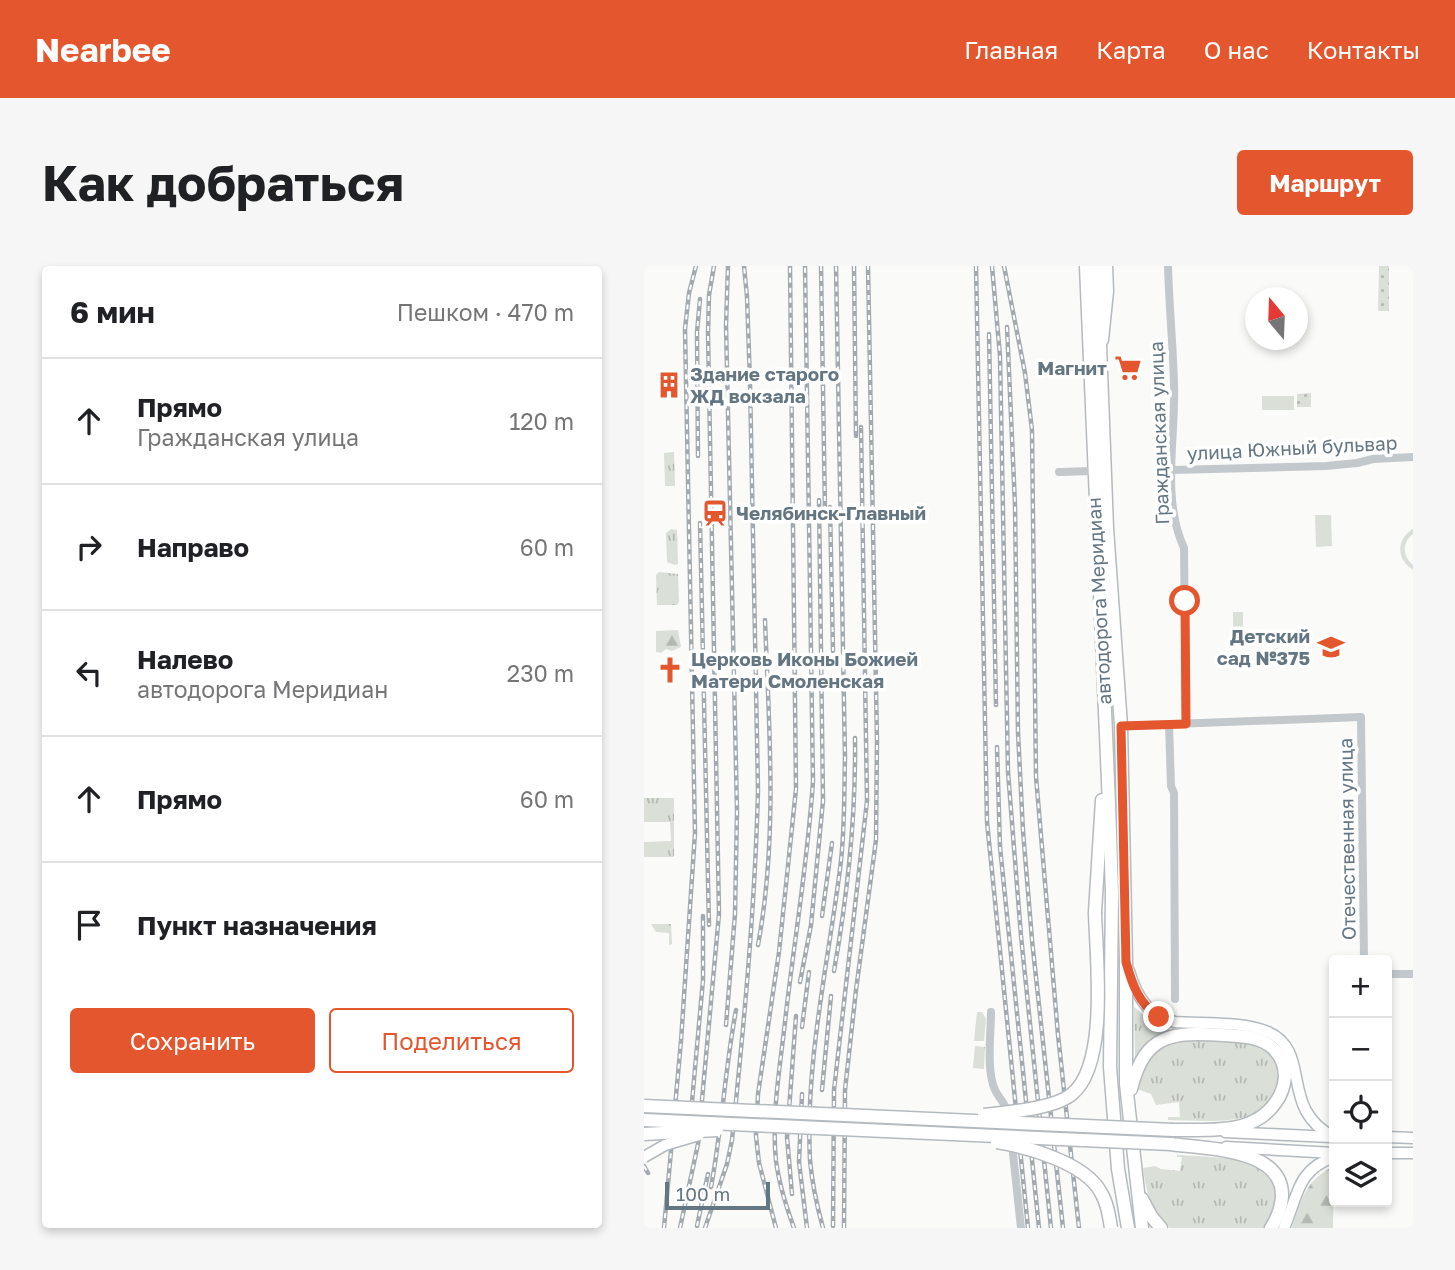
<!DOCTYPE html>
<html lang="ru">
<head>
<meta charset="utf-8">
<style>
  :root { --surface:#fff; --page:#f6f6f6; --text:#202124; --muted:#757577; --line:#e0e0e0; --accent:#e4572e }
  body { margin:0; font-family:"Golos Text",sans-serif; background:var(--page); color:var(--text) }
  .controls { position:absolute; right:21px; bottom:21px; display:grid; overflow:hidden; border-radius:7px; box-shadow:0 4px 10px #0003 }
  .controls button { width:63px; height:63px; display:grid; place-items:center; padding:0; border:0; border-bottom:2px solid var(--line); background:var(--surface); color:var(--text); font:35px sans-serif }
  .compass { position:absolute; left:601px; top:21px; width:63px; height:63px; border-radius:50%; background:var(--surface); box-shadow:0 4px 10px #0003; rotate:341deg }
  .scale { position:absolute; left:21px; bottom:18px; width:105px; box-sizing:border-box; padding-left:7px; border:4px solid #657683; border-top:0; font-size:19px; line-height:24px; white-space:nowrap; color:#657683; -webkit-text-stroke:5px #fff; paint-order:stroke }
  .stop { position:absolute; width:21px; height:21px; margin:-16px; border:5px solid #e4572e; border-radius:50%; background:#fff }
  .stop.end { background:#e4572e; border-color:#fff; box-shadow:0 2px 7px #0008 }
  .list { margin:0; padding:0; list-style:none }
  h2 { display:flex; justify-content:space-between; align-items:center; height:91px; margin:0; padding:0 28px; font-size:30px }
  h2 small { font-size:23px; font-weight:400; color:var(--muted) }
  .list li { display:grid; grid-template-columns:46px 1fr auto; gap:21px; align-items:center; box-sizing:border-box; height:126px; padding:0 28px; border-top:2px solid var(--line) }
  .list b { display:block; font-size:26px; white-space:nowrap }
  .list p { margin:0; font-size:23px; white-space:nowrap; color:var(--muted) }
  .list em { font-size:23px; font-style:normal; color:var(--muted) }
  .actions { display:flex; gap:14px; padding:21px 28px }
  .actions a { flex:1; padding:16px 0; border:2px solid var(--accent); border-radius:7px; text-align:center; font-size:24px; color:var(--accent) }
  .actions .main { background:var(--accent); color:#fff }
  .icon { flex:none; width:38px; height:38px; fill:none; stroke:currentColor; stroke-width:2; stroke-linecap:round; stroke-linejoin:round }
  .map { position:relative; flex:none; width:769px; height:962px; overflow:hidden; border-radius:7px }
  header { display:flex; align-items:center; gap:42px; box-sizing:border-box; height:98px; padding:0 35px; background:var(--accent); color:#fff }
  header strong { font-size:33px }
  nav { display:flex; gap:38px; margin-inline-start:auto; font-size:24px }
  .intro { display:flex; align-items:center; justify-content:space-between; box-sizing:border-box; height:168px; padding:0 42px }
  h1 { margin:0; font-size:49px }
  .button { padding:18px 32px; border-radius:7px; background:var(--accent); color:#fff; font-size:24px; font-weight:700 }
  main { display:flex; gap:42px; padding:0 42px }
  aside { flex:1; background:var(--surface); border-radius:7px; box-shadow:0 4px 10px #0003 }
  .map>svg:first-child { display:block }
  .grass { fill:url(#grass-tufts) }
  .forest { fill:url(#forest-firs) }
  .park { fill:url(#park-dots) }
  .garden { fill:#dadfd7 }
  .lines { fill:none; stroke-linecap:round; stroke-linejoin:round }
  .secondary-casing { stroke:#b3babf; stroke-width:13 }
  .primary-casing { stroke:#b5babe; stroke-width:15 }
  .street { stroke:#c3c8cc; stroke-width:8 }
  .secondary { stroke:#fff; stroke-width:10 }
  .primary { stroke:#fff; stroke-width:12 }
  .rail-casing { stroke:#a2aab0; stroke-width:4.5 }
  .rail { stroke:#fff; stroke-width:2; stroke-dasharray:5; stroke-linecap:butt }
  .secondary-bridge-casing { stroke:#b3babf; stroke-width:13; stroke-linecap:butt }
  .primary-bridge-casing { stroke:#b5babe; stroke-width:15; stroke-linecap:butt }
  .secondary-bridge { stroke:#fff; stroke-width:10 }
  .primary-bridge { stroke:#fff; stroke-width:12 }
  .route { stroke:#e4572e; stroke-width:9 }
  .labels { text-anchor:middle; stroke-width:7; stroke-linejoin:round; paint-order:stroke }
  .poi-label { font-size:19px; font-weight:bold; fill:#657683; stroke:#fff; text-anchor:start }
  .street-label { font-size:19px; fill:#657683; stroke:#fff }
</style>
</head>
<body>
<header>
<strong>Nearbee</strong>
<nav><a>Главная</a><a>Карта</a><a>О нас</a><a>Контакты</a></nav>
</header>
<div class="intro"><h1>Как добраться</h1><a class="button">Маршрут</a></div>
<main>
<aside>
<h2>6 мин<small>Пешком · 470 m</small></h2>
<ul class="list">
<li><svg class="icon" aria-label="ahead" viewBox="0 0 24 24"><path d="M12 20V5M6 11l6-6 6 6"/></svg><div><b>Прямо</b><p>Гражданская улица</p></div><em>120 m</em></li>
<li><svg class="icon" aria-label="right" viewBox="0 0 24 24"><path d="M7 20v-9h11M14 6l5 5-5 5"/></svg><div><b>Направо</b></div><em>60 m</em></li>
<li><svg class="icon" aria-label="left" viewBox="0 0 24 24"><path d="M17 20v-9H6M10 6l-5 5 5 5"/></svg><div><b>Налево</b><p>автодорога Меридиан</p></div><em>230 m</em></li>
<li><svg class="icon" aria-label="ahead" viewBox="0 0 24 24"><path d="M12 20V5M6 11l6-6 6 6"/></svg><div><b>Прямо</b></div><em>60 m</em></li>
<li><svg class="icon" aria-label="arrive" viewBox="0 0 24 24"><path d="M6 21V4h12l-3 4 3 4H6"/></svg><div><b>Пункт назначения</b></div></li>
</ul>
<div class="actions"><a class="main">Сохранить</a><a>Поделиться</a></div>
</aside>
<div class="map">
<svg width="769" height="962" viewBox="0 0 769 962">
  <defs>
    <pattern id="grass-tufts" width="24" height="20" patternUnits="userSpaceOnUse" patternTransform="scale(1.75)"><rect width="24" height="20" fill="#dadfd7"/><path d="M3 7l-1-3M5 7V3M7 7l1-3M15 17l-1-3M17 17v-4M19 17l1-3" fill="none" stroke="#b4b9b4"/></pattern>
    <pattern id="forest-firs" width="22" height="20" patternUnits="userSpaceOnUse" patternTransform="scale(1.75)"><rect width="22" height="20" fill="#dadfd7"/><path d="M5 1l3.5 6h-7zM16 11l3.5 6h-7z" fill="#b4b9b4"/></pattern>
    <pattern id="park-dots" width="8" height="8" patternUnits="userSpaceOnUse" patternTransform="scale(1.75)"><rect width="8" height="8" fill="#dadfd7"/><path d="M2 2h.1M6 6h.1" fill="none" stroke="#b4b9b4" stroke-width="1.8" stroke-linecap="round"/></pattern>
  </defs>
  <rect width="100%" height="100%" fill="#fafaf8"/>
  <g class="grass">
    <path d="M 30,186 L 31,220 L 21,220 L 20,187 Z"/>
    <path d="M 27,263 L 33,264 L 34,298 L 31,299 L 23,296 L 22,267 Z"/>
    <path d="M 15,306 L 34,308 L 35,336 L 33,339 L 13,339 L 12,309 Z"/>
    <path d="M 0,532 L 30,532 L 30,591 L 0,591 L 0,576 L 27,575 L 26,556 L 0,556 Z"/>
    <path d="M 7,658 L 27,658 L 28,678 L 25,679 L 25,667 L 12,666 Z"/>
    <path d="M 490,741 L 508,756 L 526,763 L 503,777 L 491,793 Z"/>
    <path d="M 333,746 L 338,746 L 342,753 L 340,775 L 330,775 Z"/>
    <path d="M 537,773 C 565,774 630,767 635,805 C 635,811 636,814 634,820 C 628,834 619,845 604,850 C 580,858 550,854 524,854 L 524,851 L 536,851 L 535,836 L 512,839 L 507,828 L 493,823 C 497,798 512,781 537,773 Z"/>
    <path d="M 331,780 L 341,781 L 340,803 L 329,802 Z"/>
    <path d="M 533,889 C 582,892 659,890 621,962 L 526,962 C 507,947 502,925 499,902 L 511,900 L 517,903 L 536,905 L 538,891 L 533,891 Z"/>
  </g>
  <g class="forest">
    <path d="M 34,364 L 37,381 L 28,385 L 22,383 L 17,387 L 12,386 L 12,365 Z"/>
    <path d="M 690,900 L 689,962 L 648,962 C 658,932 661,915 690,900 Z"/>
  </g>
  <g class="park">
    <path d="M 735,0 L 745,0 L 745,45 L 734,45 Z"/>
    <path d="M 667,127 L 667,141 L 653,141 L 653,128 Z"/>
  </g>
  <g class="garden">
    <rect x="618" y="130" width="32" height="14"/>
    <path d="M 671,249 L 687,249 L 688,280 L 672,281 Z"/>
    <path d="M 769,263 L 769,268 C 758,277 758,289 769,299 L 769,304 C 752,293 752,273 769,263 Z"/>
    <rect x="589" y="346" width="10" height="21"/>
  </g>
  <g class="lines">
    <g class="secondary-casing">
      <g id="secondary">
        <path d="M 459,74 L 464,25 L 463,0"/>
        <path d="M 485,705 C 492,729 505,752 531,756 C 559,758 599,755 624,766 C 669,786 634,843 690,871"/>
        <path d="M 581,866 L 687,871"/>
        <path d="M 743,871 L 769,872"/>
        <path d="M 582,881 L 690,887"/>
        <path d="M 743,887 L 769,887"/>
        <path d="M 640,962 C 654,931 652,904 690,891"/>
      </g>
    </g>
    <g class="primary-casing">
      <g id="primary">
        <path d="M 442,0 L 465,539 L 468,627 L 466,801 L 474,903 L 484,962"/>
        <path d="M 453,0 L 463,262 L 477,460 L 482,696 L 482,818 L 498,962"/>
        <path d="M 451,646 L 458,534"/>
        <path d="M 487,823 C 501,767 528,766 579,769 C 594,770 612,770 625,779 C 636,787 641,799 641,811 C 640,821 637,829 632,836 C 609,870 564,863 529,864"/>
        <path d="M 527,878 C 562,883 640,882 638,931 C 637,943 633,953 627,962"/>
        <path d="M 498,933 L 507,950 L 517,962"/>
      </g>
    </g>
    <g class="street">
      <path d="M 524,0 C 525,39 529,78 530,118 C 532,171 517,232 540,282 L 542,458"/>
      <path d="M 528,204 L 682,200 L 713,197 L 729,193 L 769,191"/>
      <path d="M 415,206 L 449,205"/>
      <path d="M 525,458 L 527,520 L 530,527 L 531,733"/>
      <path d="M 477,460 L 717,451 L 720,694"/>
      <path d="M 743,708 L 769,708"/>
      <path d="M 347,746 C 347,767 342,805 351,824 C 355,833 362,837 364,848"/>
      <path d="M 368,878 L 377,962"/>
    </g>
    <use href="#secondary" class="secondary"/>
    <use href="#primary" class="primary"/>
    <g class="rail-casing">
      <g id="rail">
        <path d="M 177,0 L 181,245"/>
        <path d="M 210,0 L 212,170"/>
        <path d="M 332,0 L 343,556 L 384,962"/>
        <path d="M 348,0 L 356,90 L 364,506 L 377,670 L 407,962"/>
        <path d="M 360,0 L 381,107 L 388,164 L 392,511 L 414,769 L 435,962"/>
        <path d="M 363,61 L 371,239 L 374,467 L 379,565 L 388,674 L 419,962"/>
        <path d="M 345,68 L 352,439"/>
        <path d="M 54,190 L 53,66 L 56,33"/>
        <path d="M 186,241 L 189,385"/>
        <path d="M 56,257 L 65,659"/>
        <path d="M 353,481 L 356,581 L 395,962"/>
        <path d="M 178,650 L 188,577"/>
        <path d="M 114,679 C 134,572 125,462 121,354"/>
        <path d="M 190,705 C 204,626 212,553 211,472"/>
        <path d="M 156,716 L 167,659 L 179,535 L 175,234"/>
        <path d="M 82,759 L 91,648 L 93,545 L 82,59 L 84,0"/>
        <path d="M 158,761 L 165,706"/>
        <path d="M 178,824 L 187,730"/>
        <path d="M 158,828 L 155,896 L 163,962"/>
        <path d="M 45,869 L 59,714 L 59,650"/>
        <path d="M 0,900 L 4,907"/>
        <path d="M 67,921 C 78,862 81,803 92,744"/>
        <path d="M 148,928 L 143,871 L 152,750"/>
        <path d="M 53,960 L 64,908"/>
        <path d="M 189,960 L 190,824 L 223,535 L 217,161"/>
        <path d="M 20,962 L 37,775 L 51,567 L 41,63 L 45,27 L 52,0"/>
        <path d="M 36,962 L 54,878 L 75,648 L 64,67 L 65,29 L 70,0"/>
        <path d="M 61,962 L 83,898 L 88,874 C 100,758 111,641 114,524 L 106,116 L 103,31 L 100,0"/>
        <path d="M 132,962 L 115,897 L 112,870 L 114,828 L 135,686 L 152,523 L 146,0"/>
        <path d="M 150,962 C 142,940 135,918 132,895 C 127,847 137,796 142,747 C 151,670 164,593 169,515 L 161,0"/>
        <path d="M 179,962 C 173,940 168,917 166,894 C 161,798 184,698 196,603 C 201,566 200,529 201,492 L 192,0"/>
        <path d="M 200,962 L 201,824 L 212,724 L 232,574 L 233,474 L 224,0"/>
      </g>
    </g>
    <use href="#rail" class="rail"/>
    <g class="secondary-bridge-casing">
      <path id="secondary-bridge" d="M 0,891 L 21,879 L 55,869"/>
    </g>
    <g class="primary-bridge-casing">
      <g id="primary-bridge">
        <path d="M 0,840 L 529,864"/>
        <path d="M 340,849 C 364,846 410,843 428,828 C 465,798 452,690 451,646"/>
        <path d="M 0,854 L 527,878"/>
        <path d="M 0,868 L 73,864"/>
        <path d="M 353,876 C 384,881 440,897 456,925 C 463,936 465,949 467,962"/>
      </g>
    </g>
    <use href="#secondary-bridge" class="secondary-bridge"/>
    <use href="#primary-bridge" class="primary-bridge"/>
  </g>
  <g class="lines">
    <path class="route" d="M 515,751 C 495,738 488,718 482,696 L 477,460 L 542,458 L 541,335"/>
  </g>
  <defs>
    <g id="supermarket-bare" transform="scale(2.1)"><path d="M-6-5.5h2.5l.6 2H6L4.5 2H-2.5L-4.4-4H-6ZM-1.5 3.2a1.3 1.3 0 1 0 .1 0ZM3 3.2a1.3 1.3 0 1 0 .1 0Z" fill="#e4572e" stroke="#fff" stroke-width="2.5" paint-order="stroke"/></g>
    <g id="building-bare" transform="scale(2.1)"><path d="M-4-6H4V6H1V3H-1V6H-4ZM-2.5-4.3h1.7v1.8h-1.7ZM.8-4.3h1.7v1.8H.8ZM-2.5-1h1.7V.8h-1.7ZM.8-1h1.7V.8H.8Z" fill="#e4572e" stroke="#fff" stroke-width="2.5" paint-order="stroke"/></g>
    <g id="station-bare" transform="scale(2.1)"><path d="M-3-6H3Q5-6 5-4V2Q5 4 3 4L4.5 6H3L1.5 4h-3L-3 6H-4.5L-3 4Q-5 4-5 2V-4Q-5-6-3-6ZM-3.5-4v3h7v-3ZM-3.5 1v1.5H-2V1ZM2 1v1.5H3.5V1Z" fill="#e4572e" stroke="#fff" stroke-width="2.5" paint-order="stroke"/></g>
    <g id="school-bare" transform="scale(2.1)"><path d="M0-5L7-2L0 1L-7-2ZM-4 1L0 2.5L4 1V4Q0 6-4 4Z" fill="#e4572e" stroke="#fff" stroke-width="2.5" paint-order="stroke"/></g>
    <g id="church-bare" transform="scale(2.1)"><path d="M-1.2-6h2.4v3.5h3.3v2.4h-3.3V6h-2.4V-.1h-3.3v-2.4h3.3Z" fill="#e4572e" stroke="#fff" stroke-width="2.5" paint-order="stroke"/></g>
  </defs>
  <g fill-rule="evenodd">
    <use href="#supermarket-bare" x="484" y="102"/>
    <use href="#building-bare" x="25" y="119"/>
    <use href="#station-bare" x="71" y="247"/>
    <use href="#school-bare" x="687" y="381"/>
    <use href="#church-bare" x="26" y="404"/>
  </g>
  <g class="labels">
    <g class="poi-label">
      <text x="463" y="109" text-anchor="end">Магнит</text>
      <text x="46" y="115">Здание старого<tspan x="46" dy="22">ЖД вокзала</tspan></text>
      <text x="92" y="254">Челябинск-Главный</text>
      <text x="666" y="377" text-anchor="end">Детский<tspan x="666" dy="22">сад №375</tspan></text>
      <text x="47" y="400">Церковь Иконы Божией<tspan x="47" dy="22">Матери Смоленская</tspan></text>
    </g>
    <g class="street-label">
      <text transform="translate(515 167) rotate(-92)" y="7">Гражданская улица</text>
      <text transform="translate(648 182) rotate(-3)" y="7">улица Южный бульвар</text>
      <text transform="translate(455 335) rotate(-93)" y="7">автодорога Меридиан</text>
      <text transform="translate(703 573) rotate(-91)" y="7">Отечественная улица</text>
    </g>
  </g>
</svg>
<div class="controls">
<button>+</button>
<button>−</button>
<button><svg class="icon" aria-label="locate" viewBox="0 0 24 24"><circle cx="12" cy="12" r="6"/><path d="M12 2v4M12 18v4M2 12h4M18 12h4"/></svg></button>
<button><svg class="icon" aria-label="layers" viewBox="0 0 24 24"><path d="M12 4l9 5-9 5-9-5zM3 14l9 5 9-5"/></svg></button>
</div>
<svg class="compass" viewBox="-18 -18 36 36"><path d="M0-13l5 13h-10z" fill="#e53935"/><path d="M0 13l5-13h-10z" fill="#757577"/></svg>
<div class="scale">100 m</div>
<div class="stop" style="left:541px;top:335px"></div>
<div class="stop end" style="left:515px;top:751px"></div>
</div>
</main>
</body>
</html>
